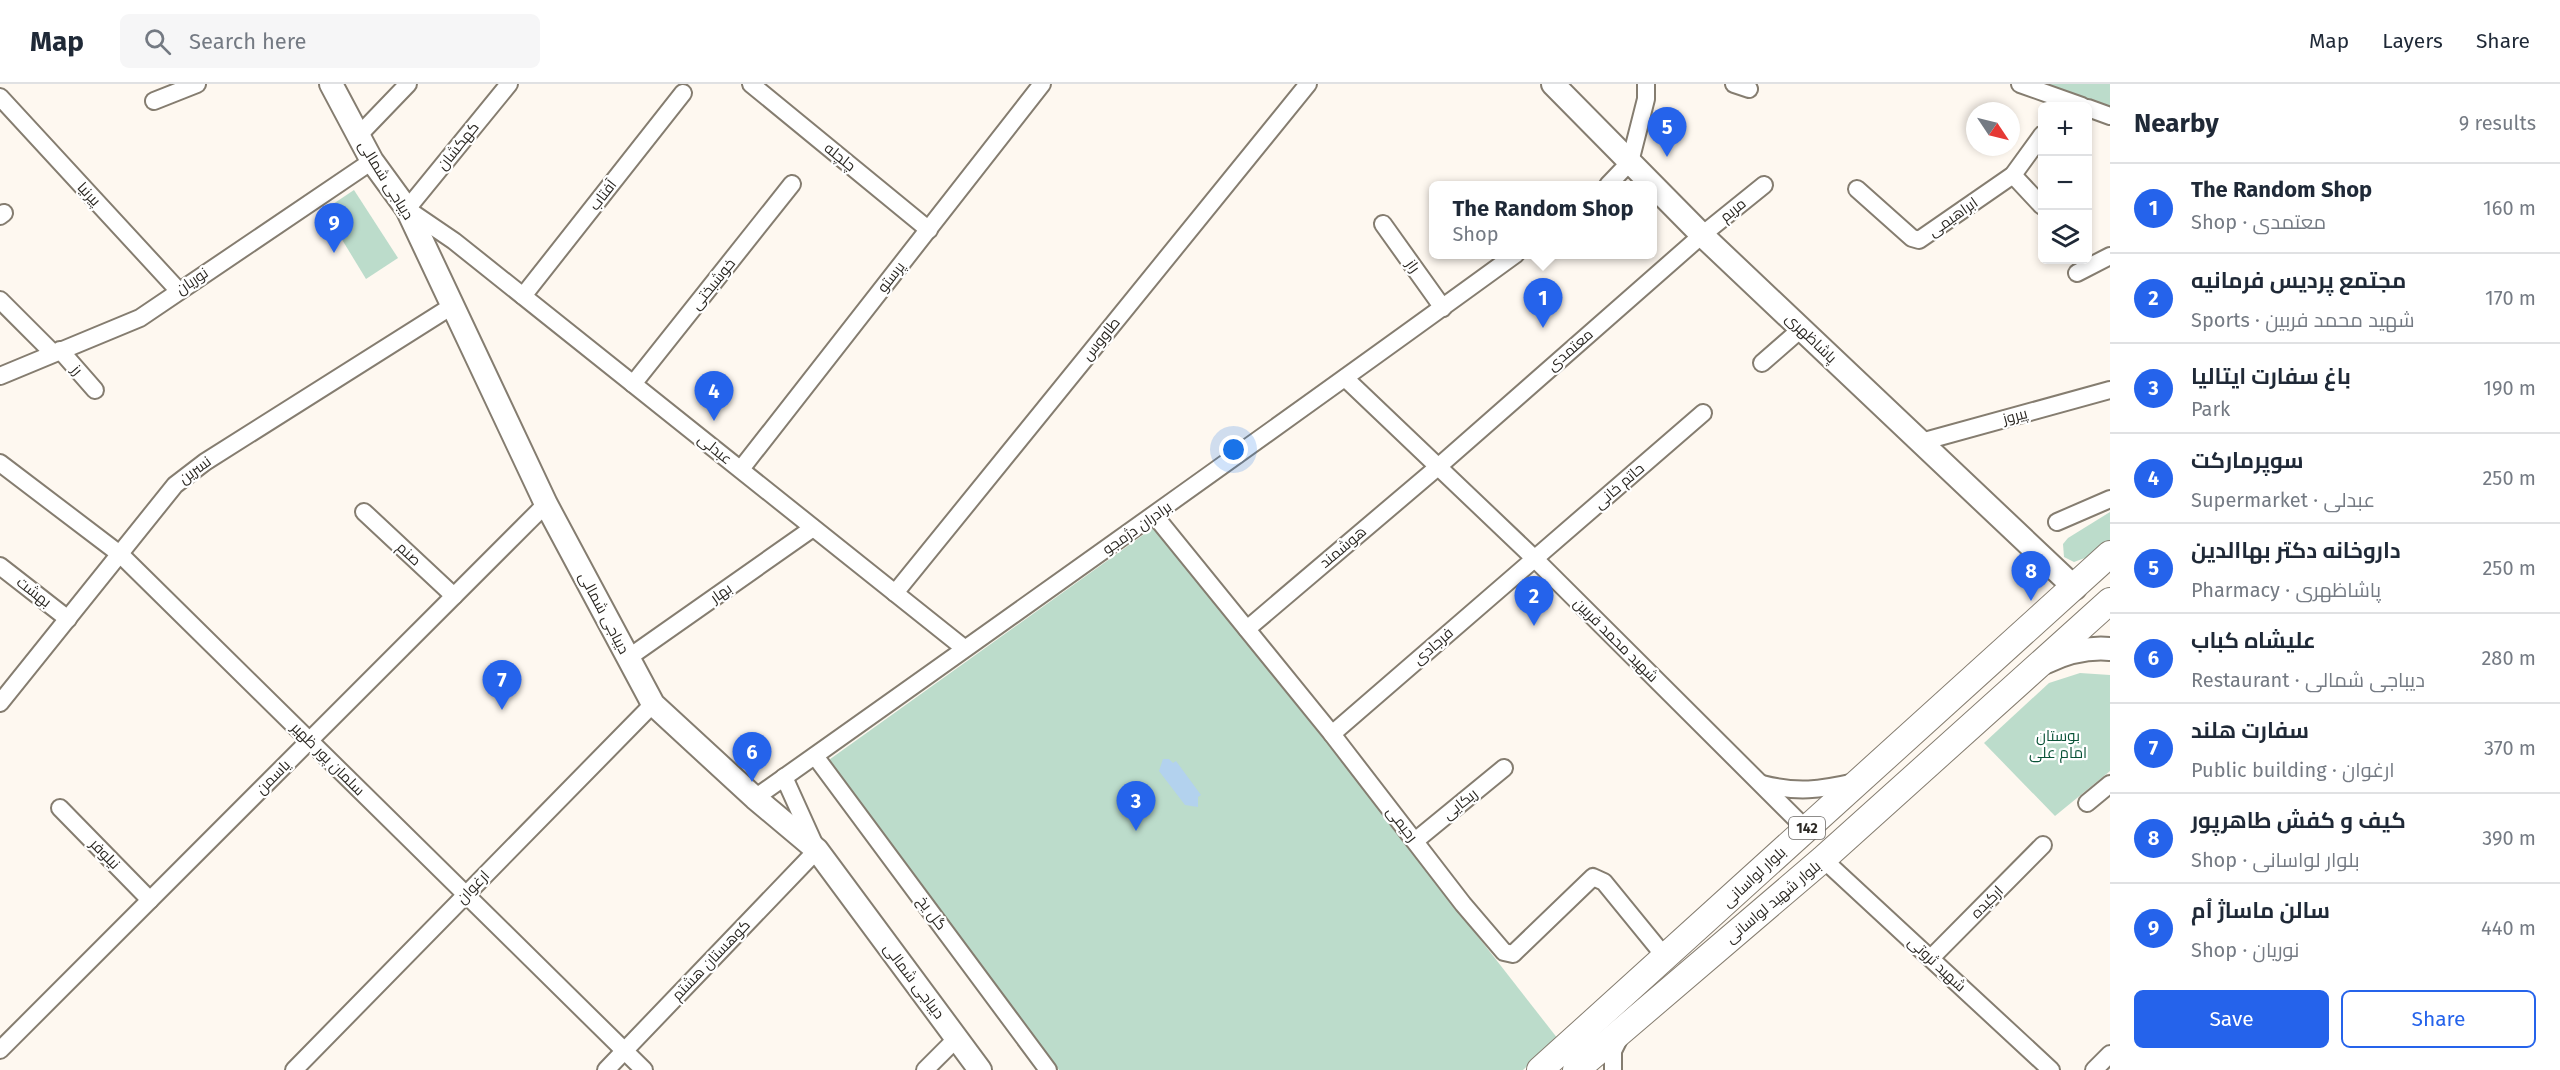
<!DOCTYPE html>
<html lang="en">
<head>
<meta charset="utf-8">
<style>
  :root { --surface:#fff; --page:#f6f6f7; --text:#1f2937; --muted:#747a83; --line:#e0e1e3; --accent:#2563eb }
  body { margin:0; font-family:"Fira Sans",Cairo,sans-serif; background:var(--page); color:var(--text) }
  .controls { position:absolute; right:18px; top:18px; display:grid; overflow:hidden; border-radius:9px; box-shadow:0 3px 9px #0003 }
  .controls button { width:54px; height:54px; display:grid; place-items:center; padding:0; border:0; border-bottom:2px solid var(--line); background:var(--surface); color:var(--text); font:30px sans-serif }
  .compass { position:absolute; left:1966px; top:18px; width:54px; height:54px; border-radius:50%; background:var(--surface); box-shadow:0 3px 9px #0003; rotate:125deg }
  .you { position:absolute; left:1234px; top:366px; width:21px; height:21px; margin:-15px; border:4px solid #fff; border-radius:50%; background:#1a73e8; box-shadow:0 0 0 9px #1a73e833 }
  .badge { display:grid; place-items:center; width:39px; height:39px; border-radius:50%; background:var(--accent); color:#fff; font-size:20px; font-weight:700 }
  .pin { position:absolute; translate:-50% -50px; filter:drop-shadow(0 2px 3px #0008) }
  .pin::after { content:''; position:absolute; top:32px; width:21px; height:18px; background:inherit; clip-path:polygon(0 0,100% 0,50% 100%) }
  .popup { position:absolute; left:1429px; top:97px; width:228px; height:78px; box-sizing:border-box; display:grid; place-content:center; border-radius:9px; background:var(--surface); filter:drop-shadow(0 2px 4px #0005); font-size:20px; white-space:nowrap; color:var(--muted) }
  .popup b { font-size:22px; color:var(--text) }
  .popup::after { content:''; position:absolute; left:50%; top:100%; margin-left:-12px; border:12px solid transparent; border-top-color:var(--surface) }
  .list { margin:0; padding:0; list-style:none }
  h2 { display:flex; justify-content:space-between; align-items:center; height:78px; margin:0; padding:0 24px; font-size:26px }
  h2 small { font-size:20px; font-weight:400; color:var(--muted) }
  .list li { display:grid; grid-template-columns:39px 1fr auto; gap:18px; align-items:center; box-sizing:border-box; height:90px; padding:0 24px; border-top:2px solid var(--line) }
  .list b { display:block; font-size:22px; white-space:nowrap }
  .list p { margin:0; font-size:20px; white-space:nowrap; color:var(--muted) }
  .list em { font-size:20px; font-style:normal; color:var(--muted) }
  .actions { display:flex; gap:12px; padding:18px 24px }
  .actions a { flex:1; padding:14px 0; border:2px solid var(--accent); border-radius:9px; text-align:center; font-size:21px; color:var(--accent) }
  .actions .main { background:var(--accent); color:#fff }
  .icon { flex:none; width:33px; height:33px; fill:none; stroke:currentColor; stroke-width:2; stroke-linecap:round; stroke-linejoin:round }
  .map { position:relative; flex:none; width:2110px; height:986px; overflow:hidden }
  header { display:flex; align-items:center; gap:36px; box-sizing:border-box; height:84px; padding:0 30px; background:var(--surface); border-bottom:2px solid var(--line) }
  header strong { font-size:28px }
  nav { display:flex; gap:33px; margin-inline-start:auto; font-size:21px }
  .search { width:420px; height:54px; background:var(--page); display:flex; align-items:center; gap:15px; box-sizing:border-box; padding:0 21px; border-radius:9px; color:var(--muted); font-size:22px }
  main { display:flex }
  aside { flex:1; background:var(--surface) }
  .map>svg:first-child { display:block }
  .green { fill:#bcdccb }
  .water { fill:#b3d2ee }
  .lines { fill:none; stroke-linecap:round; stroke-linejoin:round }
  .street-casing { stroke:#857d70; stroke-width:20 }
  .secondary-casing { stroke:#857d70; stroke-width:26 }
  .primary-casing { stroke:#857d70; stroke-width:28 }
  .street { stroke:#fff; stroke-width:16 }
  .secondary { stroke:#fff; stroke-width:22 }
  .primary { stroke:#fff; stroke-width:26 }
  .labels { text-anchor:middle; stroke-width:4.5; stroke-linejoin:round; paint-order:stroke }
  .shield { fill:#fff; stroke:#6b6865; stroke-width:1.5 }
  .shield-label { font-size:14px; font-weight:bold; fill:#2b2823 }
  .street-label { font-size:15px; fill:#2b2823; stroke:#fff }
  .park-label { font-size:15px; fill:#095237; stroke:#fff }
</style>
</head>
<body>
<header>
<strong>Map</strong>
<div class="search"><svg class="icon" aria-label="search" viewBox="0 0 24 24"><circle cx="10" cy="10" r="6"/><path d="M15 15l6 6"/></svg>Search here</div>
<nav><a>Map</a><a>Layers</a><a>Share</a></nav>
</header>
<main>
<div class="map">
<svg width="2110" height="986" viewBox="0 0 2110 986">
  <rect width="100%" height="100%" fill="#fef8f0"/>
  <g class="green">
    <path d="M 2040,0 L 2110,0 L 2110,26 Z"/>
    <path d="M 354,106 L 398,174 L 366,195 L 324,126 Z"/>
    <path d="M 2110,428 L 2110,456 L 2093,471 L 2074,478 L 2064,473 L 2063,460 L 2068,454 Z"/>
    <path d="M 1157,441 L 1558,955 L 1523,986 L 1059,986 L 826,678 Z"/>
    <path d="M 2080,589 L 2110,591 L 2110,687 L 2055,732 L 1984,659 L 2049,599 Z"/>
  </g>
  <path class="water" d="M 1163,675 L 1169,675 L 1173,679 L 1176,677 L 1201,711 L 1198,713 L 1198,723 L 1185,721 L 1159,687 Z"/>
  <g class="lines">
    <g class="street-casing">
      <g id="street">
        <path d="M 509,0 L 407,125 L 454,157 L 964,564"/>
        <path d="M 751,0 L 929,146"/>
        <path d="M 1734,0 L 1749,5"/>
        <path d="M 2020,0 L 2082,22"/>
        <path d="M 0,13 L 178,206"/>
        <path d="M 154,17 L 197,0"/>
        <path d="M 2088,24 L 2110,32"/>
        <path d="M 358,52 L 408,0"/>
        <path d="M 2013,91 L 2042,122"/>
        <path d="M 1608,101 L 1630,78 L 1646,15 L 1646,0"/>
        <path d="M 1857,105 L 1912,154 L 1919,156 L 2013,91 L 2042,51"/>
        <path d="M 0,132 L 4,129"/>
        <path d="M 1383,140 L 1443,224"/>
        <path d="M 2077,189 L 2110,172"/>
        <path d="M 523,212 L 683,9"/>
        <path d="M 0,216 L 53,269"/>
        <path d="M 60,266 L 95,306"/>
        <path d="M 1762,279 L 1801,245"/>
        <path d="M 0,292 L 140,234 L 372,77"/>
        <path d="M 1345,294 L 1535,475 L 1806,745"/>
        <path d="M 633,300 L 792,100"/>
        <path d="M 1921,358 L 2110,306"/>
        <path d="M 0,379 L 121,471 L 644,986"/>
        <path d="M 741,385 L 1042,0"/>
        <path d="M 364,428 L 454,512"/>
        <path d="M 1155,432 L 1332,650 L 1463,820 L 1504,868 L 1513,870 L 1593,793 L 1604,798 L 1666,874"/>
        <path d="M 2057,438 L 2110,415"/>
        <path d="M 0,482 L 68,535"/>
        <path d="M 895,509 L 1308,0"/>
        <path d="M 1247,545 L 1439,382 L 1702,151 L 1764,101"/>
        <path d="M 628,574 L 813,444"/>
        <path d="M 0,619 L 175,401 L 205,378 L 452,222"/>
        <path d="M 1332,650 L 1703,329"/>
        <path d="M 815,672 L 1048,986"/>
        <path d="M 1762,700 C 1797,709 1820,706 1855,698"/>
        <path d="M 755,714 C 1009,534 1263,354 1516,170"/>
        <path d="M 2087,719 L 2110,700"/>
        <path d="M 60,724 L 150,816"/>
        <path d="M 1415,757 L 1504,684"/>
        <path d="M 1823,775 L 2051,986"/>
        <path d="M 1931,874 L 2043,761"/>
        <path d="M 0,966 L 546,420"/>
        <path d="M 294,986 L 653,620"/>
        <path d="M 606,986 L 817,766 L 784,693"/>
        <path d="M 925,986 L 957,954"/>
        <path d="M 1613,986 L 1613,967 L 1620,953"/>
        <path d="M 2094,986 L 2110,970"/>
      </g>
    </g>
    <g class="secondary-casing">
      <g id="secondary">
        <path d="M 331,0 L 372,77 L 407,125 L 546,420 L 653,620 L 755,714 L 817,766 L 980,986"/>
        <path d="M 1553,0 L 1702,151 L 2075,504"/>
        <path d="M 2046,578 C 2067,568 2087,563 2110,565"/>
      </g>
    </g>
    <g class="primary-casing">
      <g id="primary">
        <path d="M 1540,986 L 2110,470"/>
        <path d="M 1576,986 L 1823,775 L 2110,517"/>
      </g>
    </g>
    <use href="#street" class="street"/>
    <use href="#secondary" class="secondary"/>
    <use href="#primary" class="primary"/>
  </g>
  <g class="labels">
    <rect class="shield" x="1789" y="733" width="36" height="22" rx="4.5"/>
    <g class="shield-label">
      <text x="1807" y="749">142</text>
    </g>
    <g class="street-label">
      <text transform="translate(458 62) rotate(-51)" y="5">کهکشان</text>
      <text transform="translate(840 73) rotate(39)" y="5">چلچله</text>
      <text transform="translate(386 96) rotate(58)" y="5">دیباجی شمالی</text>
      <text transform="translate(89 110) rotate(47)" y="5">پیرنیا</text>
      <text transform="translate(603 111) rotate(-52)" y="5">آفتاب</text>
      <text transform="translate(1733 126) rotate(-39)" y="5">مریم</text>
      <text transform="translate(1953 133) rotate(-35)" y="5">ابراهیمی</text>
      <text transform="translate(1413 182) rotate(54)" y="5">راز</text>
      <text transform="translate(891 193) rotate(-52)" y="5">پرستو</text>
      <text transform="translate(192 197) rotate(-34)" y="5">نوریان</text>
      <text transform="translate(713 200) rotate(-51)" y="5">خوشبختی</text>
      <text transform="translate(1811 254) rotate(44)" y="5">پاشاظهری</text>
      <text transform="translate(1101 255) rotate(-51)" y="5">طاووس</text>
      <text transform="translate(1570 266) rotate(-41)" y="5">معتمدی</text>
      <text transform="translate(77 286) rotate(49)" y="5">رز</text>
      <text transform="translate(2015 332) rotate(-15)" y="5">پیروز</text>
      <text transform="translate(715 365) rotate(39)" y="5">عبدلی</text>
      <text transform="translate(195 386) rotate(-36)" y="5">نسرین</text>
      <text transform="translate(1619 402) rotate(-41)" y="5">حاتم خانی</text>
      <text transform="translate(1137 444) rotate(-35)" y="5">برادران دژمجو</text>
      <text transform="translate(1343 463) rotate(-40)" y="5">هوشمند</text>
      <text transform="translate(409 470) rotate(43)" y="5">صنم</text>
      <text transform="translate(34 508) rotate(38)" y="5">بهشت</text>
      <text transform="translate(721 509) rotate(-35)" y="5">بهار</text>
      <text transform="translate(604 529) rotate(62)" y="5">دیباجی شمالی</text>
      <text transform="translate(1616 556) rotate(45)" y="5">شهید محمد فربین</text>
      <text transform="translate(1433 562) rotate(-41)" y="5">فرجادی</text>
      <text transform="translate(328 675) rotate(45)" y="5">سلمان پور ظهیر</text>
      <text transform="translate(273 693) rotate(-45)" y="5">یاسمن</text>
      <text transform="translate(1460 720) rotate(-39)" y="5">ریکایی</text>
      <text transform="translate(1402 740) rotate(52)" y="5">رحیمی</text>
      <text transform="translate(105 770) rotate(46)" y="5">نیلوفر</text>
      <text transform="translate(1754 793) rotate(-43)" y="5">بلوار لواسانی</text>
      <text transform="translate(473 803) rotate(-46)" y="5">ارغوان</text>
      <text transform="translate(1773 818) rotate(-40)" y="5">بلوار شهید لواسانی</text>
      <text transform="translate(1987 818) rotate(-45)" y="5">ارکیده</text>
      <text transform="translate(932 829) rotate(53)" y="5">گل یخ</text>
      <text transform="translate(711 876) rotate(-46)" y="5">کوهستان هشتم</text>
      <text transform="translate(1937 880) rotate(43)" y="5">شهید ثروتی</text>
      <text transform="translate(914 897) rotate(53)" y="5">دیباجی شمالی</text>
    </g>
    <g class="park-label">
      <text x="2058" y="657">بوستان<tspan x="2058" dy="17">امام علی</tspan></text>
    </g>
  </g>
</svg>
<div class="controls">
<button>+</button>
<button>−</button>
<button><svg class="icon" aria-label="layers" viewBox="0 0 24 24"><path d="M12 4l9 5-9 5-9-5zM3 14l9 5 9-5"/></svg></button>
</div>
<svg class="compass" viewBox="-18 -18 36 36"><path d="M0-13l5 13h-10z" fill="#e53935"/><path d="M0 13l5-13h-10z" fill="#747a83"/></svg>
<div class="you"></div>
<div class="pin badge" style="left:1543px;top:244px">1</div>
<div class="popup"><b>The Random Shop</b>Shop</div>
<div class="pin badge" style="left:1534px;top:542px">2</div>
<div class="pin badge" style="left:1136px;top:747px">3</div>
<div class="pin badge" style="left:714px;top:337px">4</div>
<div class="pin badge" style="left:1667px;top:73px">5</div>
<div class="pin badge" style="left:752px;top:698px">6</div>
<div class="pin badge" style="left:502px;top:626px">7</div>
<div class="pin badge" style="left:2031px;top:517px">8</div>
<div class="pin badge" style="left:334px;top:169px">9</div>
</div>
<aside>
<h2>Nearby<small>9 results</small></h2>
<ul class="list">
<li><span class="badge">1</span><div><b>The Random Shop</b><p>Shop · معتمدی</p></div><em>160 m</em></li>
<li><span class="badge">2</span><div><b>مجتمع پردیس فرمانیه</b><p>Sports · شهید محمد فربین</p></div><em>170 m</em></li>
<li><span class="badge">3</span><div><b>باغ سفارت ایتالیا</b><p>Park</p></div><em>190 m</em></li>
<li><span class="badge">4</span><div><b>سوپرمارکت</b><p>Supermarket · عبدلی</p></div><em>250 m</em></li>
<li><span class="badge">5</span><div><b>داروخانه دکتر بهاالدین</b><p>Pharmacy · پاشاظهری</p></div><em>250 m</em></li>
<li><span class="badge">6</span><div><b>علیشاه کباب</b><p>Restaurant · دیباجی شمالی</p></div><em>280 m</em></li>
<li><span class="badge">7</span><div><b>سفارت هلند</b><p>Public building · ارغوان</p></div><em>370 m</em></li>
<li><span class="badge">8</span><div><b>کیف و کفش طاهرپور</b><p>Shop · بلوار لواسانی</p></div><em>390 m</em></li>
<li><span class="badge">9</span><div><b>سالن ماساژ اُم</b><p>Shop · نوریان</p></div><em>440 m</em></li>
</ul>
<div class="actions"><a class="main">Save</a><a>Share</a></div>
</aside>
</main>
</body>
</html>
